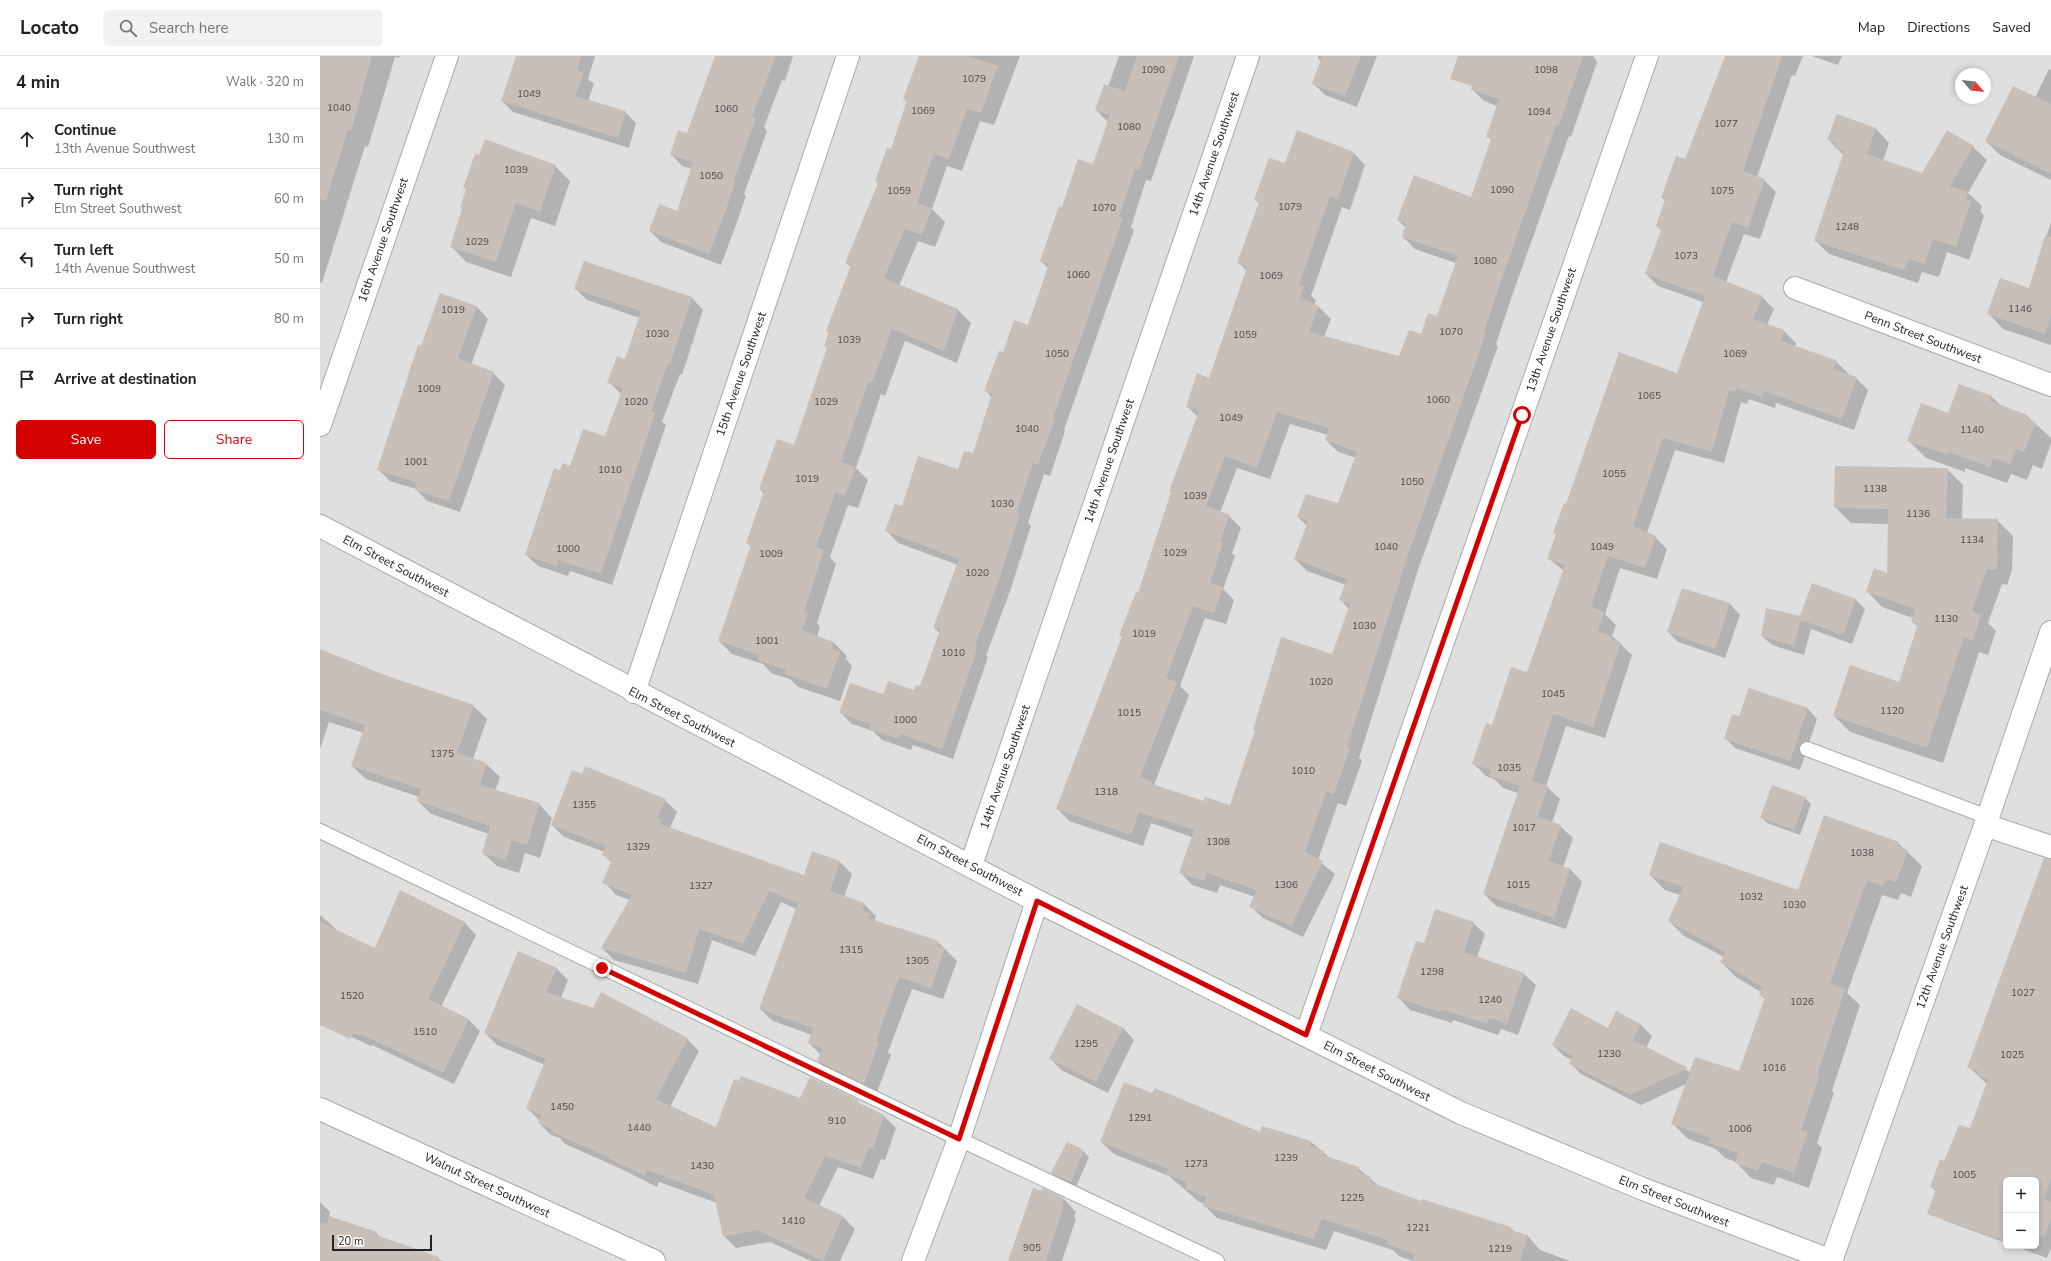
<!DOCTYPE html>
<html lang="en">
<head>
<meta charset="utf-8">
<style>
  :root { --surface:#fff; --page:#f2f2f2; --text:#222; --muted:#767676; --line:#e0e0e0; --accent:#d40000 }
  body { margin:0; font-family:"Nunito Sans",sans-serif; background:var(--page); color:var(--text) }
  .controls { position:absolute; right:12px; bottom:12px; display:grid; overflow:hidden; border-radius:6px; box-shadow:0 2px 6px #0003 }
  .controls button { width:36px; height:36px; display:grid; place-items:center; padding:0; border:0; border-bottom:1px solid var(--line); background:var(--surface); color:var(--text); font:20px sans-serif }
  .compass { position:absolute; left:1635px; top:12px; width:36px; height:36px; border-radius:50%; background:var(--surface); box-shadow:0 2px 6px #0003; rotate:118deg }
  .scale { position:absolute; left:12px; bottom:10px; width:100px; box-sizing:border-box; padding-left:4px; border:2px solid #222; border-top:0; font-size:11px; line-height:14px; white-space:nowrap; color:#222; -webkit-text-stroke:3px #fff; paint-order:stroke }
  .stop { position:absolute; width:12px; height:12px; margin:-9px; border:3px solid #d40000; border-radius:50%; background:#fff }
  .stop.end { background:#d40000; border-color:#fff; box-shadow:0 1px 4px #0008 }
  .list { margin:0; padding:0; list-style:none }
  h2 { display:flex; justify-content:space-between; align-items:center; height:52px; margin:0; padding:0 16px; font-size:17px }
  h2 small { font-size:13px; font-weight:400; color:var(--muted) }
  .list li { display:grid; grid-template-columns:26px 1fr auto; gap:12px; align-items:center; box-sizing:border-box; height:60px; padding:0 16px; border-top:1px solid var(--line) }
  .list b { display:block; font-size:15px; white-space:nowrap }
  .list p { margin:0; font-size:13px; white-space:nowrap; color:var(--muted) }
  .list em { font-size:13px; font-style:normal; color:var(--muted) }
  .actions { display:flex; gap:8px; padding:12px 16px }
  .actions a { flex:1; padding:9px 0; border:1px solid var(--accent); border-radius:6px; text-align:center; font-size:14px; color:var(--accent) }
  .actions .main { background:var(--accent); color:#fff }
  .icon { flex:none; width:22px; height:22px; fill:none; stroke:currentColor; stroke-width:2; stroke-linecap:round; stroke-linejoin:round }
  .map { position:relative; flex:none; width:1731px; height:1205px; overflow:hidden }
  header { display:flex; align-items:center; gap:24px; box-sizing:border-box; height:56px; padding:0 20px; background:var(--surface); border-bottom:1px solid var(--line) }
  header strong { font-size:19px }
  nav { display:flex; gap:22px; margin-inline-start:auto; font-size:14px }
  .search { width:280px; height:36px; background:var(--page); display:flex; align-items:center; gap:10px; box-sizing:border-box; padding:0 14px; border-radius:6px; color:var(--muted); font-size:15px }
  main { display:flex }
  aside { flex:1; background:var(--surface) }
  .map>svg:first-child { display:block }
  .residential { fill:#e0dfdf; fill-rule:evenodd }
  .shadow { fill:#0003; fill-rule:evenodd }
  .building { fill:#c7bfb8; fill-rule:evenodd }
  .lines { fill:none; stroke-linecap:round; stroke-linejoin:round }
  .service-casing { stroke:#a9a9a9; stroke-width:16 }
  .minor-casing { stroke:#a9a9a9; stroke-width:24 }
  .tertiary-casing { stroke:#a9a9a9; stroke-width:24 }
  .service { stroke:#fff; stroke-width:14 }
  .minor { stroke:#fff; stroke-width:22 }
  .tertiary { stroke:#fff; stroke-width:22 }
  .route { stroke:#d40000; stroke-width:5 }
  .labels { text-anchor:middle; stroke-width:3.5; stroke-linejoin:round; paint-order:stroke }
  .number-label { font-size:10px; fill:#4b4948 }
  .street-label { font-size:12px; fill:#222; stroke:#fff }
</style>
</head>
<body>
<header>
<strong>Locato</strong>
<div class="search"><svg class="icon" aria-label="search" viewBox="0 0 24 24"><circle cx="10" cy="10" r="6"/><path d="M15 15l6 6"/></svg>Search here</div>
<nav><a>Map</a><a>Directions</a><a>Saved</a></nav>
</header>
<main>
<aside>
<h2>4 min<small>Walk · 320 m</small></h2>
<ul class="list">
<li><svg class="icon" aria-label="ahead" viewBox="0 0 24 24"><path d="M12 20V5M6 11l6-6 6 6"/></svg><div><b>Continue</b><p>13th Avenue Southwest</p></div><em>130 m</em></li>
<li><svg class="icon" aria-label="right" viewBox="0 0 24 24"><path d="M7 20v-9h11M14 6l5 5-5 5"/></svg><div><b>Turn right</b><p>Elm Street Southwest</p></div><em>60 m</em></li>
<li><svg class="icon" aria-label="left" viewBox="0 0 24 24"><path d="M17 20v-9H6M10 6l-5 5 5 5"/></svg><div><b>Turn left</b><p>14th Avenue Southwest</p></div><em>50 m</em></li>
<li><svg class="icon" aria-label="right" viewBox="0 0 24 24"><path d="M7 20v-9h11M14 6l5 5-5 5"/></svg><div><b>Turn right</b></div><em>80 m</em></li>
<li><svg class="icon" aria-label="arrive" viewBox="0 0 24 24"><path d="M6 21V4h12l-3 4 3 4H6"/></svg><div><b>Arrive at destination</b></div></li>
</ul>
<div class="actions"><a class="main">Save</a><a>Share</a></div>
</aside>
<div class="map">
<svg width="1731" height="1205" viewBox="0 0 1731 1205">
  <rect width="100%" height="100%" fill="#f2efe9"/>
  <path class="residential" d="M 0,0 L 1731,0 L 1731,1205 L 0,1205 ZM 1641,18 L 1665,18 L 1665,42 L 1641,42 ZM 1686,1124 L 1716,1124 L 1716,1190 L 1686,1190 Z"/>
  <g class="shadow">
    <path d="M 0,0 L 80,0 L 79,2 L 75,1 L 48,91 L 45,90 L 2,227 L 0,226 Z"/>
    <path d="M 197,0 L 275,0 L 268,23 L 274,28 L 268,45 L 305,56 L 316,67 L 309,92 L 193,56 L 182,45 Z"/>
    <path d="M 411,0 L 473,0 L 465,25 L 462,24 L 444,71 L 447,75 L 424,138 L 426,140 L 417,166 L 401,209 L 341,186 L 330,175 L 358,156 L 372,113 L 362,110 L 351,98 L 367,78 Z"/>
    <path d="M 599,0 L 700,0 L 674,69 L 660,65 L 642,115 L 627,110 L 612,153 L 625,166 L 615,191 L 598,185 L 579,230 L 638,254 L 651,267 L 637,307 L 585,285 L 565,340 L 561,338 L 536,412 L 548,424 L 538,452 L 528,449 L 510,501 L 516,508 L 497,567 L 500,571 L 497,581 L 514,587 L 527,600 L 526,603 L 532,610 L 520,645 L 478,631 L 470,623 L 451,617 L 443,608 L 412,598 L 399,585 L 431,491 L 427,487 L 444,438 L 440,433 L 475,390 L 508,293 L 510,278 L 507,275 L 531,211 L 526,207 L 559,128 L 556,125 L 572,95 L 588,47 L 584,43 Z"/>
    <path d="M 799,0 L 874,0 L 831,125 L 826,124 L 811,171 L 814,174 L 744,374 L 745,375 L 730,420 L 724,418 L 708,467 L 711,470 L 690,535 L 666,600 L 668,601 L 633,703 L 593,689 L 591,694 L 562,684 L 553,675 L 532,668 L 521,657 L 564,639 L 595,635 L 601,632 L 620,577 L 614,572 L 638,509 L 578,487 L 567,475 L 583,452 L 639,414 L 653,399 L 672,342 L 665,334 L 684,297 L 708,270 L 728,212 L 721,205 L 743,152 L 774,110 L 788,66 L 776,54 L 788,31 Z"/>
    <path d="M 998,0 L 1057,0 L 1037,51 L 1005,39 L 994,28 L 1001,6 L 998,2 Z"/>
    <path d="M 1164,0 L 1273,0 L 1277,6 L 1251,81 L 1249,80 L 1193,237 L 1176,288 L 1178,290 L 1099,511 L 1039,702 L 1042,705 L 1026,750 L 1018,747 L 998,804 L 1015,818 L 983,881 L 943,862 L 930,850 L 935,841 L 900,829 L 897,837 L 872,829 L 860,816 L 872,781 L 831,767 L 823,790 L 749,765 L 737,752 L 803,581 L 800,579 L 818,538 L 878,361 L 867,350 L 890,323 L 927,215 L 918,206 L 940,148 L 935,144 L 966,108 L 1033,96 L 1045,109 L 1030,154 L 1022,151 L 991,240 L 996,244 L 994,249 L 999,251 L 1011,263 L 1004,281 L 1080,301 L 1117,261 L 1136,207 L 1095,193 L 1083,181 L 1086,172 L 1078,164 L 1152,142 L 1172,85 L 1167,80 L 1177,50 L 1164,45 L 1152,33 ZM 970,368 L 1008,379 L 1006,384 L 1018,396 L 1036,402 L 1019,448 L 978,461 L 987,470 L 975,503 L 987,515 L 1026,529 L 1020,543 L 1029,553 L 1013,599 L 910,751 L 884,747 L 834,729 L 869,639 L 860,630 L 885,562 L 906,568 L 914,544 L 903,533 L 915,500 L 912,497 L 921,472 L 909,460 L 900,457 L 917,412 L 950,423 Z"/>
    <path d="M 1406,0 L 1483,0 L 1475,20 L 1472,19 L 1437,121 L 1444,124 L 1456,136 L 1440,183 L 1424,178 L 1406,226 L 1442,241 L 1454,253 L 1447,269 L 1464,275 L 1476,287 L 1475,291 L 1515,305 L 1528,317 L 1527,319 L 1536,322 L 1548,334 L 1534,374 L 1456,347 L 1455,352 L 1429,343 L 1427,348 L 1421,346 L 1404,407 L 1355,394 L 1327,477 L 1335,481 L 1347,493 L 1337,523 L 1300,512 L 1285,558 L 1296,569 L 1292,580 L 1312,599 L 1285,682 L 1246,670 L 1226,730 L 1240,743 L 1232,767 L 1240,770 L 1253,782 L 1243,811 L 1250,813 L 1262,826 L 1246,873 L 1176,850 L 1164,838 L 1198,737 L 1183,732 L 1174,723 L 1166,720 L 1154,708 L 1173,670 L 1208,617 L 1244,515 L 1228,502 L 1247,449 L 1357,318 L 1383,246 L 1338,230 L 1326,218 L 1342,175 L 1337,170 L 1346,145 L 1342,142 L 1366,104 Z"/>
    <path d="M 1492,0 L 1522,0 L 1518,9 Z"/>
    <path d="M 1729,13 L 1731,14 L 1731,124 L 1680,99 L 1666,85 L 1715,42 Z"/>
    <path d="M 1518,60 L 1556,73 L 1569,87 L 1563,105 L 1602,118 L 1653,91 L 1667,104 L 1648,137 L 1662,150 L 1660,155 L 1664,160 L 1649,204 L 1627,196 L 1619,221 L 1602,216 L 1598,227 L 1509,198 L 1495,184 L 1524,100 L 1508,83 Z"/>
    <path d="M 235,110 L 250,125 L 235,170 L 211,162 L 191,221 L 146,206 L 131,190 L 143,154 L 147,134 L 145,132 Z"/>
    <path d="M 1731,166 L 1731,289 L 1683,273 L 1669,258 L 1709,233 Z"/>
    <path d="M 264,206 L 372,242 L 383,254 L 362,319 L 360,318 L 342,366 L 346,369 L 292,529 L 250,515 L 248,520 L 218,510 L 206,499 L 241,415 L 251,411 L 285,382 L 301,338 L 289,326 L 306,305 L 320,262 L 267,244 L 256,233 Z"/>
    <path d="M 121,238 L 157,251 L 168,263 L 151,309 L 173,317 L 185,329 L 140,456 L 107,445 L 96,433 L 70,425 L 58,413 Z"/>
    <path d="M 1671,340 L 1681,350 L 1707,360 L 1731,382 L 1731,387 L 1722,413 L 1713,409 L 1707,424 L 1691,418 L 1687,427 L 1645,412 L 1645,416 L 1606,402 L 1589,385 L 1629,358 Z"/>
    <path d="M 1627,413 L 1643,429 L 1642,463 L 1677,464 L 1693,480 L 1692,514 L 1687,529 L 1682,528 L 1668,567 L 1676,575 L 1668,599 L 1659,596 L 1623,707 L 1530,676 L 1514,660 L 1580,627 L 1598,571 L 1592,565 L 1593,562 L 1562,551 L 1547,535 L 1568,518 L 1569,468 L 1531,467 L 1515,451 Z"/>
    <path d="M 1362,534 L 1410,548 L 1420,559 L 1405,602 L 1358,586 L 1348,576 Z"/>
    <path d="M 1535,543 L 1545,553 L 1532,588 L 1491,573 L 1484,599 L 1452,589 L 1442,580 L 1480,561 Z"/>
    <path d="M 0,594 L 70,622 L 153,650 L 167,663 L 153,703 L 166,708 L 180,721 L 175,735 L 219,748 L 232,762 L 220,802 L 205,797 L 199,817 L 177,810 L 163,797 L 169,778 L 111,758 L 98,745 L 99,741 L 46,723 L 32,710 L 44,677 L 9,666 L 0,693 Z"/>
    <path d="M 1430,633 L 1488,653 L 1497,663 L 1480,714 L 1415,692 L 1405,682 L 1420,662 Z"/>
    <path d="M 1485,742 L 1491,748 L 1480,779 L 1447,767 L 1442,762 Z"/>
    <path d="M 345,744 L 357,756 L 350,772 L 484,820 L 520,806 L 532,818 L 524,841 L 544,848 L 556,860 L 555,864 L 557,866 L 618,886 L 637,905 L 623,943 L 592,933 L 568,996 L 571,999 L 556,1039 L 511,1017 L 498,1005 L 501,999 L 489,987 L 492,979 L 453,965 L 440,953 L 477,853 L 461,846 L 435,900 L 392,884 L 378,928 L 294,904 L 282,892 L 310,844 L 296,839 L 284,826 L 292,807 L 284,799 L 285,796 L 244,781 L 232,769 Z"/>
    <path d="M 1578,787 L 1602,810 L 1591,841 L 1581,837 L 1578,844 L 1562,839 L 1527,937 L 1540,949 L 1512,1035 L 1514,1037 L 1497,1087 L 1502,1092 L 1489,1132 L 1457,1121 L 1454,1129 L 1431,1122 L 1416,1106 L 1405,1102 L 1396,1093 L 1368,1083 L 1353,1068 L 1366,1028 L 1321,1049 L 1261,1018 L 1250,1007 L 1252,1004 L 1244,1000 L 1233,989 L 1288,973 L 1296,956 L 1321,969 L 1332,980 L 1326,992 L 1370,1016 L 1420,1016 L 1445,943 L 1440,939 L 1441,936 L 1416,921 L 1401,906 L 1404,901 L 1364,880 L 1349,865 L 1360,839 L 1345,834 L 1330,819 L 1478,835 Z"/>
    <path d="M 1731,833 L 1731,1192 L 1727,1202 L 1695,1190 L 1716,1190 L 1716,1124 L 1686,1124 L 1686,1187 L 1623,1164 L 1610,1151 L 1616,1135 L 1611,1131 L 1625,1106 L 1650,1074 L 1667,1028 L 1649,1011 Z"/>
    <path d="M 80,835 L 145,867 L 156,879 L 121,951 L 149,964 L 160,975 L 134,1028 L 52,989 L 51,990 L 25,978 L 0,951 L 0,859 L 16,873 L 15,874 L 55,893 Z"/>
    <path d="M 1153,867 L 1165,878 L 1157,901 L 1204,918 L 1216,929 L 1198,979 L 1181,973 L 1178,979 L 1133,964 L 1132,967 L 1090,954 L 1079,942 L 1105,889 Z"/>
    <path d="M 236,912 L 248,924 L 241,942 L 367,983 L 379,995 L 350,1051 L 397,1073 L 481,1043 L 537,1045 L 543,1051 L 564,1060 L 576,1072 L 565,1104 L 561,1103 L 553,1123 L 518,1111 L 499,1150 L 523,1161 L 535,1173 L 520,1205 L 491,1205 L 450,1186 L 416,1192 L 404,1180 L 397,1147 L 339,1126 L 337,1131 L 299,1112 L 245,1088 L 240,1082 L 231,1079 L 219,1067 L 220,1065 L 207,1052 L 225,1009 L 177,989 L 165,977 Z"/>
    <path d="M 757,949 L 803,972 L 814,984 L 788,1037 L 741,1014 L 730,1002 Z"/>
    <path d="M 942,1071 L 991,1086 L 1010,1102 L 1038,1112 L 1060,1131 L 1102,1146 L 1190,1172 L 1195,1176 L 1208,1180 L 1220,1194 L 1250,1205 L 1093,1205 L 1079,1200 L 1073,1194 L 1014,1175 L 1006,1194 L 897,1162 L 885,1150 L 885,1148 L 878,1145 L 849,1120 L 794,1098 L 781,1086 L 940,1077 Z"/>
    <path d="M 763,1095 L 769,1101 L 756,1131 L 737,1122 L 732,1117 Z"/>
    <path d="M 744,1143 L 756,1156 L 754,1161 L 756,1163 L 742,1205 L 690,1205 Z"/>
    <path d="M 0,1146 L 10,1156 L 9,1161 L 56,1177 L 61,1182 L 123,1205 L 0,1205 Z"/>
  </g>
  <g class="building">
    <path d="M 0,0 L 52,0 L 31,75 L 28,74 L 6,144 L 0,143 Z"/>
    <path d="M 196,0 L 261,0 L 257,14 L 264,17 L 255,40 L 306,55 L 298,82 L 181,45 Z"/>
    <path d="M 395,0 L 456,0 L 432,61 L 436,62 L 413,127 L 415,127 L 406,154 L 389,198 L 329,175 L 339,148 L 357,155 L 373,106 L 350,99 L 358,74 L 367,77 Z"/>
    <path d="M 599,0 L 648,0 L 678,10 L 661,57 L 647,53 L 629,103 L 614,98 L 597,147 L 612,152 L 602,179 L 585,173 L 564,222 L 638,253 L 624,295 L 572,273 L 552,327 L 548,326 L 521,406 L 536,411 L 525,440 L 515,437 L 496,491 L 504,494 L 484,556 L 488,557 L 482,574 L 514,586 L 512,593 L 520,596 L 507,633 L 464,618 L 466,614 L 437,604 L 439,599 L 398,585 L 431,489 L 426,487 L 444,435 L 439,433 L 457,383 L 474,389 L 507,292 L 504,290 L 509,276 L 506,275 L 531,209 L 525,207 L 558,127 L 555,125 L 567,92 L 571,93 L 587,44 L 583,43 Z"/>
    <path d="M 817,0 L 859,0 L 819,114 L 815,113 L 799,161 L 803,162 L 733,362 L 735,363 L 728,382 L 718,409 L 713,407 L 697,456 L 700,458 L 679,524 L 655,589 L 657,589 L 654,603 L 622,693 L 581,678 L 579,683 L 549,673 L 551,668 L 519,657 L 530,627 L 563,638 L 568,625 L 594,634 L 596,629 L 600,630 L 620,574 L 613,572 L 639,503 L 565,475 L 575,448 L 582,450 L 598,400 L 638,413 L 644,395 L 653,397 L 672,338 L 664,335 L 679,295 L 683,296 L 694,264 L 708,269 L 729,208 L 720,205 L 739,150 L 742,151 L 758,103 L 773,108 L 790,59 L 775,54 L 784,28 L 805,35 Z"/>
    <path d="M 1002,0 L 1041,0 L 1025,40 L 992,28 Z"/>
    <path d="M 1138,0 L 1263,0 L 1239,70 L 1236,69 L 1181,225 L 1164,276 L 1166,277 L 1088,499 L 1027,691 L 1030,692 L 1014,738 L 1006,736 L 985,796 L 1003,805 L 971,870 L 929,851 L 937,834 L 887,817 L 884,825 L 859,817 L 874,774 L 819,756 L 811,779 L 736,753 L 802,580 L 799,579 L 816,536 L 818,537 L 851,436 L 849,435 L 879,355 L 866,351 L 877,317 L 889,322 L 927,211 L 917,207 L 939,146 L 934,144 L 949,102 L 965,107 L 977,74 L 1034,96 L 1018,143 L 1010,140 L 979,229 L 984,231 L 980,242 L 999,250 L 989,276 L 1079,300 L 1089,274 L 1101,278 L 1108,257 L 1117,260 L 1138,200 L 1082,181 L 1086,168 L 1077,164 L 1094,119 L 1151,141 L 1171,83 L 1166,81 L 1179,43 L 1151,34 L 1152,30 L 1130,23 ZM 957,356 L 1009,372 L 1005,384 L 1037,396 L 1018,447 L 986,438 L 977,461 L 988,465 L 974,503 L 1027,523 L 1019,544 L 1030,548 L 1012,598 L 961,581 L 933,673 L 935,674 L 910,749 L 885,741 L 884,745 L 832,728 L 832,726 L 820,721 L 857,626 L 846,622 L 873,550 L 894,557 L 903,531 L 890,527 L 903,487 L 900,486 L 910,459 L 886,450 L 905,400 L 937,412 Z"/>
    <path d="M 1405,0 L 1462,0 L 1423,115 L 1445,123 L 1428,172 L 1412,166 L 1393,220 L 1443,240 L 1433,263 L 1464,274 L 1461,285 L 1516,304 L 1513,313 L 1537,321 L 1522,363 L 1444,335 L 1442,341 L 1417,332 L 1415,336 L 1409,334 L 1392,396 L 1343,382 L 1313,470 L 1336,480 L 1325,512 L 1288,500 L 1271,551 L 1284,556 L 1278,575 L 1292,580 L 1291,583 L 1301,586 L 1273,671 L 1233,658 L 1212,725 L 1228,730 L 1218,761 L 1241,769 L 1229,805 L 1250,813 L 1234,862 L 1163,838 L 1200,730 L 1169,720 L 1171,714 L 1152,708 L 1166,667 L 1172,669 L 1191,611 L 1207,616 L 1245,509 L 1227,503 L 1236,478 L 1233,477 L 1244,447 L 1246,448 L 1299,296 L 1357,317 L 1385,240 L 1325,218 L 1342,172 L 1336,170 L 1345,143 L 1341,142 L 1356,100 L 1365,103 Z"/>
    <path d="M 1693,30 L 1731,48 L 1731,118 L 1665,85 Z"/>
    <path d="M 1517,58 L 1556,72 L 1547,98 L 1602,117 L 1627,74 L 1654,90 L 1630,130 L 1648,136 L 1646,143 L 1651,145 L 1636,191 L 1613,183 L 1605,208 L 1589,203 L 1584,214 L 1494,185 L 1524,95 L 1514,92 L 1516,87 L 1507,84 Z"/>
    <path d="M 165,83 L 236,109 L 220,156 L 196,147 L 176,206 L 130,191 L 142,153 L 140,152 L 146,133 L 143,132 L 155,98 L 159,99 Z"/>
    <path d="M 1725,180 L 1731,181 L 1731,259 L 1725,278 L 1667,258 L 1680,222 L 1709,232 Z"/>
    <path d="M 264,205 L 372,241 L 350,308 L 348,307 L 331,355 L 335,357 L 281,518 L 238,504 L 237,510 L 205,499 L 234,412 L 240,414 L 243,407 L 250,410 L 263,373 L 285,380 L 303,332 L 287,327 L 297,300 L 305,303 L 321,255 L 254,233 Z"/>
    <path d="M 120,237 L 157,250 L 138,302 L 174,316 L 129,445 L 95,434 L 96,426 L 57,414 L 98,289 L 101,290 Z"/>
    <path d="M 1639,328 L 1672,340 L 1670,345 L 1707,359 L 1706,362 L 1716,366 L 1704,396 L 1696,393 L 1690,408 L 1673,402 L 1670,411 L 1628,396 L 1628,399 L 1587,385 L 1601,347 L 1628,357 Z"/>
    <path d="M 1515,410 L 1628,412 L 1626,462 L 1678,463 L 1677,514 L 1667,513 L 1652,555 L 1661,559 L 1653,585 L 1644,581 L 1607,692 L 1513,660 L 1530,609 L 1579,626 L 1598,568 L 1591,566 L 1595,553 L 1546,536 L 1554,512 L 1567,517 L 1568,453 L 1514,452 Z"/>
    <path d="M 1492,527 L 1536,543 L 1523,579 L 1481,564 L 1474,590 L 1441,580 L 1446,552 L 1480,560 Z"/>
    <path d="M 1362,532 L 1410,547 L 1395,593 L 1347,576 Z"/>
    <path d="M 0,593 L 70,621 L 154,649 L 137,697 L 167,707 L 160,729 L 220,747 L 207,789 L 192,784 L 186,804 L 162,797 L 170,770 L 97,745 L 101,733 L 31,710 L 45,669 L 0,654 Z"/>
    <path d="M 1429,632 L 1488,652 L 1470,705 L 1404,683 L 1412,658 L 1419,660 Z"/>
    <path d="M 265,710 L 346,743 L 337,762 L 342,764 L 340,768 L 484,819 L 492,795 L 520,805 L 510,835 L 545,847 L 542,854 L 550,857 L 548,862 L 619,885 L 617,890 L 625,892 L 611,932 L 579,921 L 556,985 L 559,986 L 544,1028 L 497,1005 L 503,993 L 488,987 L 493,972 L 439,953 L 478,847 L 449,835 L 423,888 L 379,873 L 366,917 L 281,892 L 312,839 L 282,827 L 292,804 L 282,799 L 286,790 L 231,769 L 252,714 L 262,718 Z"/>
    <path d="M 1452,729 L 1486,741 L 1474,774 L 1440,762 Z"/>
    <path d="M 1504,759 L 1579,786 L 1577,790 L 1588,794 L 1576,826 L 1566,823 L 1563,830 L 1547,824 L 1510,927 L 1525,933 L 1497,1020 L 1499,1021 L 1481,1074 L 1488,1076 L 1474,1117 L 1442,1106 L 1438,1115 L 1415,1107 L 1418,1097 L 1389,1087 L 1391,1082 L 1351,1068 L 1375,1001 L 1419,1015 L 1445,941 L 1439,939 L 1442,931 L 1400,906 L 1405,896 L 1348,865 L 1363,831 L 1329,819 L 1340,786 L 1478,834 Z"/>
    <path d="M 1724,802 L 1731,803 L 1731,1123 L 1724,1143 L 1731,1146 L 1731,1162 L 1724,1182 L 1718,1179 L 1716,1184 L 1716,1124 L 1686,1124 L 1686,1185 L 1607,1158 L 1616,1133 L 1610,1131 L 1620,1103 L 1624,1105 L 1639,1069 L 1650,1072 L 1668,1023 L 1657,1019 L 1658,1015 L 1647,1012 Z"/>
    <path d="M 80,834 L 145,866 L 108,943 L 149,963 L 123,1017 L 41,978 L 40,980 L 34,977 L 30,983 L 0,969 L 0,866 L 55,892 Z"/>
    <path d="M 1115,853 L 1154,866 L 1144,896 L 1204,917 L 1187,968 L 1169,962 L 1167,968 L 1121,953 L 1120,956 L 1077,942 L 1096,885 L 1104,887 Z"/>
    <path d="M 198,895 L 237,912 L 226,936 L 273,952 L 281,936 L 368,982 L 336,1043 L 396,1071 L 414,1023 L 419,1025 L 421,1020 L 480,1042 L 490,1021 L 538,1044 L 537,1046 L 564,1059 L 553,1093 L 549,1091 L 541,1112 L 505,1100 L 484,1142 L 523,1160 L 503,1205 L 437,1174 L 403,1181 L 394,1139 L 327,1114 L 325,1120 L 290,1103 L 290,1102 L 232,1076 L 233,1074 L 218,1067 L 221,1059 L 206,1052 L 226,1003 L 164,977 Z"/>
    <path d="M 757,948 L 803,972 L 776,1026 L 729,1003 Z"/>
    <path d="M 1251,952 L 1288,972 L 1296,955 L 1321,968 L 1313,984 L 1368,1012 L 1310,1039 L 1249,1008 L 1253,1000 L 1232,989 Z"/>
    <path d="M 804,1026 L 832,1037 L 835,1032 L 940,1076 L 942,1070 L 991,1085 L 990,1090 L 1004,1095 L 1003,1099 L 1039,1111 L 1038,1116 L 1051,1121 L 1050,1126 L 1101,1145 L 1102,1143 L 1191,1171 L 1190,1174 L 1208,1179 L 1200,1205 L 1092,1205 L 1095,1198 L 1066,1188 L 1067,1184 L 1002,1163 L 994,1183 L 883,1150 L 887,1141 L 865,1133 L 867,1126 L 845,1118 L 848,1113 L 780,1086 Z"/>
    <path d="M 747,1086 L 764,1094 L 751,1126 L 731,1117 Z"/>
    <path d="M 713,1132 L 721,1135 L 723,1132 L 744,1142 L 742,1148 L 744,1149 L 726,1205 L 688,1205 Z"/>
    <path d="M 9,1160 L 57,1176 L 56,1179 L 119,1201 L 118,1205 L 0,1205 L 0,1166 L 7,1168 Z"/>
  </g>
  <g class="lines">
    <g class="service-casing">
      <g id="service">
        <path d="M 1487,693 L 1668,761"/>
        <path d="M 0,775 L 639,1083 L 897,1205"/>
      </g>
    </g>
    <g class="minor-casing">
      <g id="minor">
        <path d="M 1475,232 L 1731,329"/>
        <path d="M 0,369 L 127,0"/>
        <path d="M 314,636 L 528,0"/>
        <path d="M 1665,769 L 1731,791"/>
        <path d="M 651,809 L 928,0"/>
        <path d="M 986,979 L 1327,0"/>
        <path d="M 0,1053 L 334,1205"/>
        <path d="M 593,1205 L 639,1083 L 717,845"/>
      </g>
    </g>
    <g class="tertiary-casing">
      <g id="tertiary">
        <path d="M 0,470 L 717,845 L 1141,1057 L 1323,1133 L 1512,1205"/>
        <path d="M 1511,1205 L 1668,761 L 1731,576"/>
      </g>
    </g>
    <use href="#service" class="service"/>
    <use href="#minor" class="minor"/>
    <use href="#tertiary" class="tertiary"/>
  </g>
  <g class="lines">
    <path class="route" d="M 282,912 L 639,1083 L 717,845 L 986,979 L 1202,359"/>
  </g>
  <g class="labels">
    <g class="number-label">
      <text x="833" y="17">1090</text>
      <text x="1226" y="17">1098</text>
      <text x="654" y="26">1079</text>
      <text x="209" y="41">1049</text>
      <text x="19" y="55">1040</text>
      <text x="406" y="56">1060</text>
      <text x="603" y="58">1069</text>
      <text x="1219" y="59">1094</text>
      <text x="1406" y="71">1077</text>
      <text x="809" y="74">1080</text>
      <text x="196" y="117">1039</text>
      <text x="391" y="123">1050</text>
      <text x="1182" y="137">1090</text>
      <text x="579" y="138">1059</text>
      <text x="1402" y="138">1075</text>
      <text x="970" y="154">1079</text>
      <text x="784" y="155">1070</text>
      <text x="1527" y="174">1248</text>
      <text x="157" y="189">1029</text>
      <text x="1366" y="203">1073</text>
      <text x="1165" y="208">1080</text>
      <text x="758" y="222">1060</text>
      <text x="951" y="223">1069</text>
      <text x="1700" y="256">1146</text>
      <text x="133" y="257">1019</text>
      <text x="1131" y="279">1070</text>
      <text x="337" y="281">1030</text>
      <text x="925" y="282">1059</text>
      <text x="529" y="287">1039</text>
      <text x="737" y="301">1050</text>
      <text x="1415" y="301">1069</text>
      <text x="109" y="336">1009</text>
      <text x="1329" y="343">1065</text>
      <text x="1118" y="347">1060</text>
      <text x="316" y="349">1020</text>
      <text x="506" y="349">1029</text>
      <text x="911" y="365">1049</text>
      <text x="707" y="376">1040</text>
      <text x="1652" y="377">1140</text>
      <text x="96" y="409">1001</text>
      <text x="290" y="417">1010</text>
      <text x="1294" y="421">1055</text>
      <text x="487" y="426">1019</text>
      <text x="1092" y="429">1050</text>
      <text x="1555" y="436">1138</text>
      <text x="875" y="443">1039</text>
      <text x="682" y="451">1030</text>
      <text x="1598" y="461">1136</text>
      <text x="1652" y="487">1134</text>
      <text x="1066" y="494">1040</text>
      <text x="1282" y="494">1049</text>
      <text x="248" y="496">1000</text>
      <text x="855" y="500">1029</text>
      <text x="451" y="501">1009</text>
      <text x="657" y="520">1020</text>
      <text x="1626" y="566">1130</text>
      <text x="1044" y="573">1030</text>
      <text x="824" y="581">1019</text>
      <text x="447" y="588">1001</text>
      <text x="633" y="600">1010</text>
      <text x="1001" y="629">1020</text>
      <text x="1233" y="641">1045</text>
      <text x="1572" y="658">1120</text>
      <text x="809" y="660">1015</text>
      <text x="585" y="667">1000</text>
      <text x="122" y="701">1375</text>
      <text x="1189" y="715">1035</text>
      <text x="983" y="718">1010</text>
      <text x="786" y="739">1318</text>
      <text x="264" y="752">1355</text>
      <text x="1204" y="775">1017</text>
      <text x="898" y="789">1308</text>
      <text x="318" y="794">1329</text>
      <text x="1542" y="800">1038</text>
      <text x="966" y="832">1306</text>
      <text x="1198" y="832">1015</text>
      <text x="381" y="833">1327</text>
      <text x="1431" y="844">1032</text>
      <text x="1474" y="852">1030</text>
      <text x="531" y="897">1315</text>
      <text x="597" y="908">1305</text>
      <text x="1112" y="919">1298</text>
      <text x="1703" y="940">1027</text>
      <text x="32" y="943">1520</text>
      <text x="1170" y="947">1240</text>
      <text x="1482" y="949">1026</text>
      <text x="105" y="979">1510</text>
      <text x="766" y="991">1295</text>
      <text x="1289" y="1001">1230</text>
      <text x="1692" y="1002">1025</text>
      <text x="1454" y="1015">1016</text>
      <text x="242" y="1054">1450</text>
      <text x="820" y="1065">1291</text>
      <text x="517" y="1068">910</text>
      <text x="319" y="1075">1440</text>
      <text x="1420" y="1076">1006</text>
      <text x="966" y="1105">1239</text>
      <text x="876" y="1111">1273</text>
      <text x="382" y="1113">1430</text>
      <text x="1644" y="1122">1005</text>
      <text x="1032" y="1145">1225</text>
      <text x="473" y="1168">1410</text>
      <text x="1098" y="1175">1221</text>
      <text x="712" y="1195">905</text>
      <text x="1180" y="1196">1219</text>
    </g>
    <g class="street-label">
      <text transform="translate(894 98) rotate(-71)" y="4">14th Avenue Southwest</text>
      <text transform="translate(63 184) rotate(-71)" y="4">16th Avenue Southwest</text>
      <text transform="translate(1231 274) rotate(-71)" y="4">13th Avenue Southwest</text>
      <text transform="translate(1603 281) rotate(21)" y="4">Penn Street Southwest</text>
      <text transform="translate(421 318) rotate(-71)" y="4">15th Avenue Southwest</text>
      <text transform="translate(789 405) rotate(-71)" y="4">14th Avenue Southwest</text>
      <text transform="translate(76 510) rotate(28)" y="4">Elm Street Southwest</text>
      <text transform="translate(362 661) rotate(27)" y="4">Elm Street Southwest</text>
      <text transform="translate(685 711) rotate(-71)" y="4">14th Avenue Southwest</text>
      <text transform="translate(650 809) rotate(28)" y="4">Elm Street Southwest</text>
      <text transform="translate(1622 891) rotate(-70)" y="4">12th Avenue Southwest</text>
      <text transform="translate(1057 1015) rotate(27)" y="4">Elm Street Southwest</text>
      <text transform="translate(167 1129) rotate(25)" y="4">Walnut Street Southwest</text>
      <text transform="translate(1354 1145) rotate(22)" y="4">Elm Street Southwest</text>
    </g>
  </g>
</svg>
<div class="controls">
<button>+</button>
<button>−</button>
</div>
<svg class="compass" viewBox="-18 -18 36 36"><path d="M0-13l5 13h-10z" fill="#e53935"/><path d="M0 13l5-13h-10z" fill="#767676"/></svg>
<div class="scale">20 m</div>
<div class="stop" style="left:1202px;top:359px"></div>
<div class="stop end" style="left:282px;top:912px"></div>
</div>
</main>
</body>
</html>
